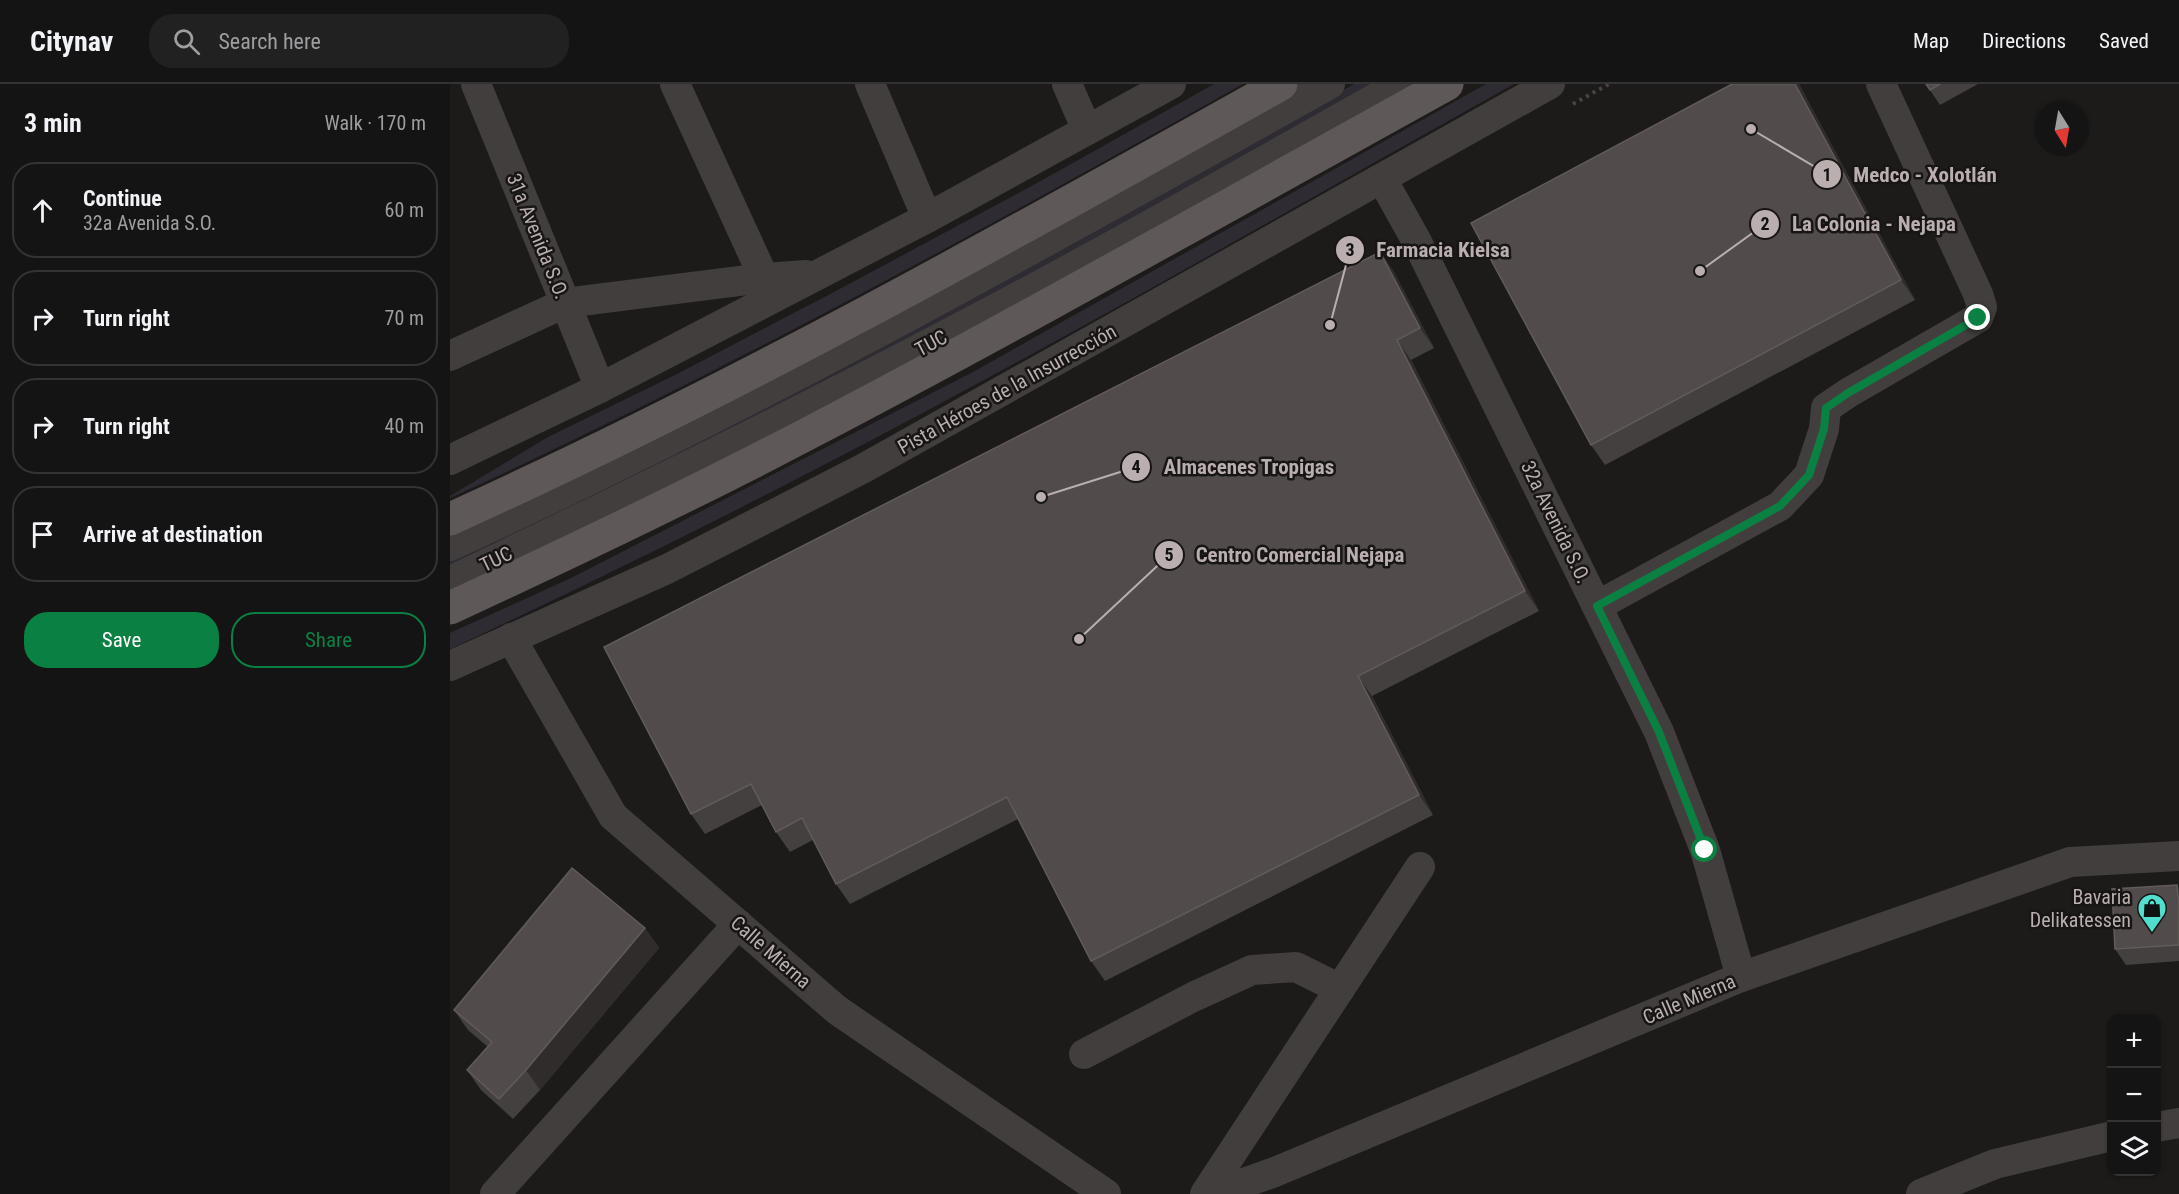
<!DOCTYPE html>
<html lang="en">
<head>
<meta charset="utf-8">
<style>
  :root { --surface:#151414; --page:#222122; --text:#f1f3f6; --muted:#9d9ea0; --line:#343334; --accent:#0b8043 }
  body { margin:0; font-family:"Roboto Condensed",sans-serif; background:var(--page); color:var(--text) }
  .controls { position:absolute; right:18px; bottom:18px; display:grid; overflow:hidden; border-radius:12px; box-shadow:0 2px 4px #0004 }
  .controls button { width:54px; height:54px; display:grid; place-items:center; padding:0; border:0; border-bottom:2px solid var(--line); background:var(--surface); color:var(--text); font:30px sans-serif }
  .compass { position:absolute; left:1585px; top:18px; width:54px; height:54px; border-radius:50%; background:var(--surface); box-shadow:0 2px 4px #0004; rotate:169deg }
  .stop { position:absolute; width:18px; height:18px; margin:-14px; border:4px solid #0b8043; border-radius:50%; background:#fff }
  .stop.end { background:#0b8043; border-color:#fff; box-shadow:0 2px 6px #0008 }
  .list { margin:0; padding:0; list-style:none }
  h2 { display:flex; justify-content:space-between; align-items:center; height:78px; margin:0; padding:0 24px; font-size:26px }
  h2 small { font-size:20px; font-weight:400; color:var(--muted) }
  .list li { display:grid; grid-template-columns:39px 1fr auto; gap:18px; align-items:center; box-sizing:border-box; height:96px; margin:0 12px 12px; padding:0 12px; border:2px solid var(--line); border-radius:24px }
  .list b { display:block; font-size:22px; white-space:nowrap }
  .list p { margin:0; font-size:20px; white-space:nowrap; color:var(--muted) }
  .list em { font-size:20px; font-style:normal; color:var(--muted) }
  .actions { display:flex; gap:12px; padding:18px 24px }
  .actions a { flex:1; padding:14px 0; border:2px solid var(--accent); border-radius:24px; text-align:center; font-size:21px; color:var(--accent) }
  .actions .main { background:var(--accent); color:#fff }
  .icon { flex:none; width:33px; height:33px; fill:none; stroke:currentColor; stroke-width:2; stroke-linecap:round; stroke-linejoin:round }
  .map { position:relative; flex:none; width:1729px; height:1110px; overflow:hidden }
  header { display:flex; align-items:center; gap:36px; box-sizing:border-box; height:84px; padding:0 30px; background:var(--surface); border-bottom:2px solid var(--line) }
  header strong { font-size:28px }
  nav { display:flex; gap:33px; margin-inline-start:auto; font-size:21px }
  .search { width:420px; height:54px; background:var(--page); display:flex; align-items:center; gap:15px; box-sizing:border-box; padding:0 21px; border-radius:24px; color:var(--muted); font-size:22px }
  main { display:flex }
  aside { flex:1; background:var(--surface) }
  .map>svg:first-child { display:block }
  .green { fill:#2e2b33 }
  .lines { fill:none; stroke-linecap:round; stroke-linejoin:round }
  .path { stroke:#4a4444; stroke-width:4; stroke-dasharray:3 4.5; stroke-linecap:butt }
  .minor { stroke:#433e3e; stroke-width:30 }
  .major { stroke:#5f5858; stroke-width:33 }
  .wall { fill:#44403f }
  .shaded-wall { fill:#2f2c2b }
  .building { fill:#514c4b; stroke:#615b5b; stroke-width:1.5 }
  .route { stroke:#0b8043; stroke-width:8 }
  .labels { text-anchor:middle; stroke-width:5; stroke-linejoin:round; paint-order:stroke }
  .street-label { font-size:20px; fill:#baaeaf; stroke:#171615 }
  .poi-label { font-size:20px; fill:#baaeaf; stroke:#171615; text-anchor:end }
  .leader { fill:none; stroke:#baaeaf; stroke-width:2 }
  .callout-dot { fill:#baaeaf; stroke:#171615; stroke-width:2 }
  .mark-label { font-size:18px; text-anchor:middle; font-weight:bold; fill:#111 }
  .callout-label { font-size:21px; text-anchor:middle; font-weight:bold; fill:#baaeaf; stroke:#171615; stroke-width:5; stroke-linejoin:round; paint-order:stroke }
</style>
</head>
<body>
<header>
<strong>Citynav</strong>
<div class="search"><svg class="icon" aria-label="search" viewBox="0 0 24 24"><circle cx="10" cy="10" r="6"/><path d="M15 15l6 6"/></svg>Search here</div>
<nav><a>Map</a><a>Directions</a><a>Saved</a></nav>
</header>
<main>
<aside>
<h2>3 min<small>Walk · 170 m</small></h2>
<ul class="list">
<li><svg class="icon" aria-label="ahead" viewBox="0 0 24 24"><path d="M12 20V5M6 11l6-6 6 6"/></svg><div><b>Continue</b><p>32a Avenida S.O.</p></div><em>60 m</em></li>
<li><svg class="icon" aria-label="right" viewBox="0 0 24 24"><path d="M7 20v-9h11M14 6l5 5-5 5"/></svg><div><b>Turn right</b></div><em>70 m</em></li>
<li><svg class="icon" aria-label="right" viewBox="0 0 24 24"><path d="M7 20v-9h11M14 6l5 5-5 5"/></svg><div><b>Turn right</b></div><em>40 m</em></li>
<li><svg class="icon" aria-label="arrive" viewBox="0 0 24 24"><path d="M6 21V4h12l-3 4 3 4H6"/></svg><div><b>Arrive at destination</b></div></li>
</ul>
<div class="actions"><a class="main">Save</a><a>Share</a></div>
</aside>
<div class="map">
<svg width="1729" height="1110" viewBox="0 0 1729 1110">
  <rect width="100%" height="100%" fill="#1c1b1a"/>
  <g class="green">
    <path d="M 764,0 L 793,0 C 532,146 272,290 0,414 L 0,412 L 98,353 L 225,291 L 386,207 L 587,99 Z"/>
    <path d="M 904,0 L 931,0 L 561,206 L 0,490 L 0,477 L 760,81 Z"/>
    <path d="M 1036,0 L 1064,0 C 883,101 702,206 519,304 C 349,396 176,483 0,565 L 0,549 L 121,494 L 523,288 Z"/>
  </g>
  <g class="lines">
    <path class="path" d="M 1123,20 L 1159,0"/>
    <g class="minor">
      <path d="M 26,0 L 150,304"/>
      <path d="M 225,0 L 314,194"/>
      <path d="M 420,0 L 477,134"/>
      <path d="M 617,0 L 637,46"/>
      <path d="M 932,95 L 966,156 L 1209,648 L 1255,766 L 1291,893"/>
      <path d="M 0,272 L 115,219 L 314,194 L 356,191"/>
      <path d="M 0,376 L 150,304 L 477,134 L 721,0"/>
      <path d="M 0,462 C 302,324 591,161 880,0"/>
      <path d="M 0,497 C 170,416 340,333 507,245 C 657,167 804,82 951,0"/>
      <path d="M 1147,522 L 1330,422 L 1359,391 L 1374,345 L 1376,324 L 1398,309 L 1528,234 L 1532,223 L 1528,210 L 1431,0"/>
      <path d="M 61,554 L 163,732 L 387,926 L 656,1110"/>
      <path d="M 0,582 L 217,485 L 414,384 L 1100,0"/>
      <path d="M 634,970 L 743,913 L 802,886 L 846,883 L 890,905"/>
      <path d="M 1706,1043 L 1729,1039"/>
      <path d="M 45,1110 L 288,840"/>
      <path d="M 755,1110 L 970,783"/>
      <path d="M 763,1110 L 825,1088 L 1291,893 L 1620,778 L 1729,772"/>
      <path d="M 1471,1110 L 1545,1080 L 1662,1052"/>
    </g>
    <g class="major">
      <path d="M 0,435 C 285,306 558,153 831,0"/>
      <path d="M 0,524 C 121,468 243,410 361,348 C 575,236 785,117 997,0"/>
    </g>
  </g>
  <g class="wall">
    <path d="M 1349,0 L 1465,216 L 1155,381 L 1141,361 Z"/>
    <path d="M 1476,0 L 1528,0 L 1490,21 Z"/>
    <path d="M 930,168 L 944,188 L 984,264 L 961,276 L 1089,527 L 922,612 L 983,731 L 655,897 L 641,877 L 568,735 L 400,820 L 386,800 L 363,756 L 340,768 L 326,748 L 312,721 L 255,750 L 241,730 Z"/>
    <path d="M 1727,801 L 1729,804 L 1729,877 L 1676,881 L 1665,865 Z"/>
    <path d="M 195,844 L 209,864 L 90,1006 L 63,1035 L 31,1006 L 17,986 L 38,963 L 18,946 L 4,926 Z"/>
  </g>
  <g class="shaded-wall">
    <path d="M 1345,0 L 1349,0 L 1465,216 L 1451,196 Z"/>
    <path d="M 930,168 L 944,188 L 984,264 L 970,244 Z"/>
    <path d="M 947,256 L 961,276 L 1089,527 L 1075,507 Z"/>
    <path d="M 908,592 L 922,612 L 983,731 L 969,711 Z"/>
    <path d="M 1727,801 L 1729,804 L 1729,821 L 1728,820 Z"/>
    <path d="M 195,844 L 209,864 L 90,1006 L 76,986 Z"/>
  </g>
  <g class="building">
    <path d="M 1282,0 L 1345,0 L 1451,196 L 1141,361 L 1021,139 Z"/>
    <path d="M 1476,0 L 1490,0 L 1480,6 Z"/>
    <path d="M 930,168 L 970,244 L 947,256 L 1075,507 L 908,592 L 969,711 L 641,877 L 557,713 L 386,800 L 352,734 L 326,748 L 301,700 L 241,730 L 154,563 Z"/>
    <path d="M 122,784 L 195,844 L 76,986 L 49,1015 L 17,986 L 42,958 L 4,926 Z"/>
    <path d="M 1727,801 L 1729,820 L 1729,861 L 1665,865 L 1662,805 Z"/>
  </g>
  <g class="lines">
    <path class="route" d="M 1255,766 L 1209,648 L 1147,522 L 1330,422 L 1359,391 L 1374,345 L 1376,324 L 1398,309 L 1528,234"/>
  </g>
  <defs>
    <g id="shop-pin" transform="scale(1.5)"><path d="M0 17L-7.5 6A9.5 9.5 0 1 1 7.5 6Z" fill="#51decc" stroke="#171615"/><path d="M-5-2.5h2.3a2.7 3.5 0 0 1 5.4 0H5L5.5 6h-11ZM-1.5-2.5h3a1.5 2.3 0 0 0-3 0Z" fill="#111"/></g>
  </defs>
  <g fill-rule="evenodd">
    <use href="#shop-pin" x="1702" y="824"/>
  </g>
  <g class="labels">
    <g class="street-label">
      <text transform="translate(88 152) rotate(68)" y="7">31a Avenida S.O.</text>
      <text transform="translate(481 259) rotate(-28)" y="7">TUC</text>
      <text transform="translate(557 305) rotate(-29)" y="7">Pista Héroes de la Insurrección</text>
      <text transform="translate(1106 438) rotate(64)" y="7">32a Avenida S.O.</text>
      <text transform="translate(46 475) rotate(-26)" y="7">TUC</text>
      <text transform="translate(321 868) rotate(41)" y="7">Calle Mierna</text>
      <text transform="translate(1239 915) rotate(-23)" y="7">Calle Mierna</text>
    </g>
    <g class="poi-label">
      <text x="1681" y="820">Bavaria<tspan x="1681" dy="23">Delikatessen</tspan></text>
    </g>
  </g>
  <path class="leader" d="M1301 45L1377 90M1250 187L1315 140M880 241L900 166M591 413L686 383M629 555L719 471"/>
  <g class="callout-dot">
    <circle cx="1301" cy="45" r="6"/>
    <circle cx="1250" cy="187" r="6"/>
    <circle cx="880" cy="241" r="6"/>
    <circle cx="591" cy="413" r="6"/>
    <circle cx="629" cy="555" r="6"/>
    <circle cx="1377" cy="90" r="15"/>
    <circle cx="1315" cy="140" r="15"/>
    <circle cx="900" cy="166" r="15"/>
    <circle cx="686" cy="383" r="15"/>
    <circle cx="719" cy="471" r="15"/>
  </g>
  <g class="mark-label">
    <text x="1377" y="97">1</text>
    <text x="1315" y="146">2</text>
    <text x="900" y="172">3</text>
    <text x="686" y="389">4</text>
    <text x="719" y="477">5</text>
  </g>
  <g class="callout-label">
    <text x="1475" y="98">Medco - Xolotlán</text>
    <text x="1424" y="147">La Colonia - Nejapa</text>
    <text x="993" y="173">Farmacia Kielsa</text>
    <text x="799" y="390">Almacenes Tropigas</text>
    <text x="850" y="478">Centro Comercial Nejapa</text>
  </g>
</svg>
<div class="controls">
<button>+</button>
<button>−</button>
<button><svg class="icon" aria-label="layers" viewBox="0 0 24 24"><path d="M12 4l9 5-9 5-9-5zM3 14l9 5 9-5"/></svg></button>
</div>
<svg class="compass" viewBox="-18 -18 36 36"><path d="M0-13l5 13h-10z" fill="#e53935"/><path d="M0 13l5-13h-10z" fill="#9d9ea0"/></svg>
<div class="stop" style="left:1255px;top:766px"></div>
<div class="stop end" style="left:1528px;top:234px"></div>
</div>
</main>
</body>
</html>
